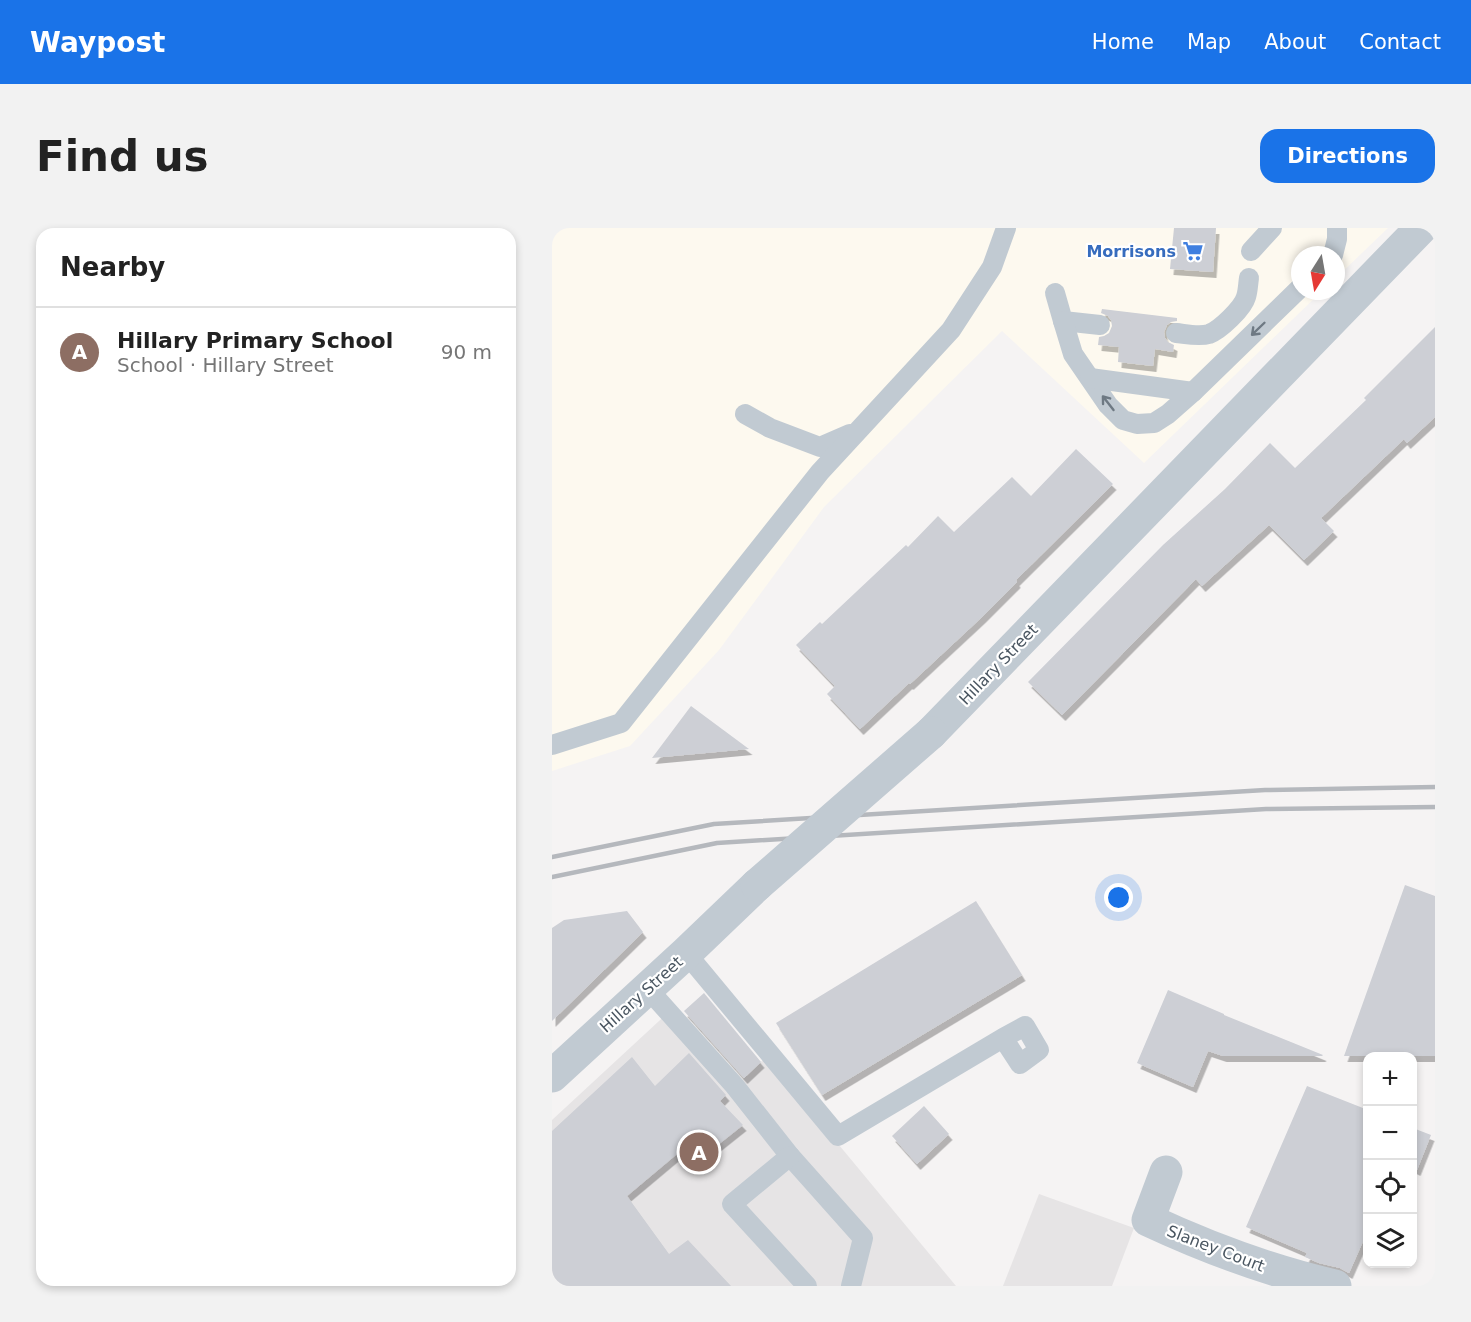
<!DOCTYPE html>
<html lang="en">
<head>
<meta charset="utf-8">
<style>
  :root { --surface:#fff; --page:#f2f2f2; --text:#222; --muted:#767676; --line:#e0e0e0; --accent:#1a73e8 }
  body { margin:0; font-family:"DejaVu Sans",sans-serif; background:var(--page); color:var(--text) }
  .controls { position:absolute; right:18px; bottom:18px; display:grid; overflow:hidden; border-radius:12px; box-shadow:0 3px 9px #0003 }
  .controls button { width:54px; height:54px; display:grid; place-items:center; padding:0; border:0; border-bottom:2px solid var(--line); background:var(--surface); color:var(--text); font:30px sans-serif }
  .compass { position:absolute; left:739px; top:18px; width:54px; height:54px; border-radius:50%; background:var(--surface); box-shadow:0 3px 9px #0003; rotate:191deg }
  .you { position:absolute; left:567px; top:670px; width:21px; height:21px; margin:-15px; border:4px solid #fff; border-radius:50%; background:#1a73e8; box-shadow:0 0 0 9px #1a73e833 }
  .badge { display:grid; place-items:center; width:39px; height:39px; border-radius:50%; background:var(--accent); color:#fff; font-size:20px; font-weight:700 }
  .pin { position:absolute; translate:-50% -50%; border:3px solid #fff; box-shadow:0 2px 6px #0006 }
  .list { margin:0; padding:0; list-style:none }
  h2 { display:flex; justify-content:space-between; align-items:center; height:78px; margin:0; padding:0 24px; font-size:26px }
  h2 small { font-size:20px; font-weight:400; color:var(--muted) }
  .list li { display:grid; grid-template-columns:39px 1fr auto; gap:18px; align-items:center; box-sizing:border-box; height:90px; padding:0 24px; border-top:2px solid var(--line) }
  .list b { display:block; font-size:22px; white-space:nowrap }
  .list p { margin:0; font-size:20px; white-space:nowrap; color:var(--muted) }
  .list em { font-size:20px; font-style:normal; color:var(--muted) }
  .icon { flex:none; width:33px; height:33px; fill:none; stroke:currentColor; stroke-width:2; stroke-linecap:round; stroke-linejoin:round }
  .map { position:relative; flex:none; width:883px; height:1058px; overflow:hidden; border-radius:18px }
  header { display:flex; align-items:center; gap:36px; box-sizing:border-box; height:84px; padding:0 30px; background:var(--accent); color:#fff }
  header strong { font-size:28px }
  nav { display:flex; gap:33px; margin-inline-start:auto; font-size:21px }
  .intro { display:flex; align-items:center; justify-content:space-between; box-sizing:border-box; height:144px; padding:0 36px }
  h1 { margin:0; font-size:42px }
  .button { padding:15px 27px; border-radius:18px; background:var(--accent); color:#fff; font-size:21px; font-weight:700 }
  main { display:flex; gap:36px; padding:0 36px }
  aside { flex:1; background:var(--surface); border-radius:18px; box-shadow:0 3px 9px #0003 }
  .map>svg:first-child { display:block }
  .commercial { fill:#fdf9ef }
  .education { fill:#e6e4e5 }
  .building { fill:#cdcfd5; filter:url(#shadow) }
  .lines { fill:none; stroke-linecap:round; stroke-linejoin:round }
  .service { stroke:#c1cad2; stroke-width:20 }
  .minor { stroke:#c1cad2; stroke-width:33 }
  .rail { stroke:#b5b8bd; stroke-width:4.5 }
  .minor-bridge { stroke:#c1cad2; stroke-width:33 }
  .oneway { stroke:#6e7983 }
  .labels { text-anchor:middle; stroke-width:4.5; stroke-linejoin:round; paint-order:stroke }
  .shop-label { font-size:16px; font-weight:bold; fill:#366cbe; stroke:#fff; text-anchor:end }
  .street-label { font-size:16px; fill:#4a5661; stroke:#fff }
</style>
</head>
<body>
<header>
<strong>Waypost</strong>
<nav><a>Home</a><a>Map</a><a>About</a><a>Contact</a></nav>
</header>
<div class="intro"><h1>Find us</h1><a class="button">Directions</a></div>
<main>
<aside>
<h2>Nearby<small></small></h2>
<ul class="list">
<li><span class="badge" style="background:#8d6e63">A</span><div><b>Hillary Primary School</b><p>School · Hillary Street</p></div><em>90 m</em></li>
</ul>
</aside>
<div class="map">
<svg width="883" height="1058" viewBox="0 0 883 1058">
  <defs>
    <filter id="shadow"><feDropShadow dx="3.5" dy="6" stdDeviation="0" flood-color="#0004"/></filter>
  </defs>
  <rect width="100%" height="100%" fill="#f5f3f3"/>
  <path class="commercial" d="M 0,0 L 836,0 L 784,50 L 784,27 L 748,27 L 748,63 L 770,63 L 592,235 L 450,103 L 272,279 L 167,422 L 78,518 L 0,543 Z"/>
  <g class="education">
    <path d="M 120,781 L 189,853 L 214,829 L 404,1058 L 0,1058 L 0,892 Z"/>
    <path d="M 487,966 L 582,1000 L 560,1058 L 451,1058 Z"/>
  </g>
  <g class="building">
    <path d="M 622,0 L 664,0 L 661,44 L 618,41 Z"/>
    <path d="M 550,81 L 625,90 L 625,93 L 619,94 L 615,97 L 612,104 L 613,110 L 616,114 L 622,117 L 621,124 L 603,121 L 601,138 L 566,134 L 567,119 L 546,117 L 547,109 L 552,108 L 557,105 L 560,98 L 559,92 L 556,88 L 549,85 Z"/>
    <path d="M 883,99 L 883,189 L 855,215 L 852,211 L 769,290 L 782,303 L 752,332 L 717,297 L 650,358 L 644,351 L 510,487 L 476,454 L 611,317 L 673,261 L 718,215 L 743,240 L 814,172 L 812,170 Z"/>
    <path d="M 524,221 L 561,256 L 464,352 L 465,354 L 430,389 L 358,456 L 357,455 L 308,501 L 275,466 L 283,458 L 244,417 L 268,394 L 270,396 L 354,317 L 356,319 L 386,288 L 402,304 L 460,249 L 479,268 Z"/>
    <path d="M 139,478 L 197,521 L 100,530 Z"/>
    <path d="M 853,657 L 883,668 L 883,828 L 792,828 Z"/>
    <path d="M 424,673 L 470,747 L 270,867 L 224,795 Z"/>
    <path d="M 75,683 L 91,704 L 0,793 L 0,700 L 12,692 Z"/>
    <path d="M 616,762 L 672,786 L 672,787 L 771,827 L 770,828 L 671,828 L 656,823 L 641,859 L 585,835 Z"/>
    <path d="M 152,765 L 209,834 L 192,850 L 132,783 Z"/>
    <path d="M 137,825 L 174,867 L 168,873 L 191,897 L 142,936 L 131,921 L 75,968 L 117,1026 L 136,1012 L 179,1058 L 0,1058 L 0,903 L 80,829 L 103,858 Z"/>
    <path d="M 755,858 L 816,882 L 816,1002 L 797,1045 L 788,1040 L 767,1035 L 753,1029 L 755,1025 L 694,999 Z"/>
    <path d="M 372,878 L 397,906 L 365,936 L 340,908 Z"/>
    <path d="M 861,900 L 879,907 L 865,942 L 861,940 Z"/>
  </g>
  <g class="lines">
    <g class="service">
      <path d="M 699,23 L 720,0"/>
      <path d="M 781,27 L 785,11 L 785,0"/>
      <path d="M 503,65 L 511,93 L 548,97"/>
      <path d="M 511,93 L 521,126 L 556,177 L 571,192 L 585,196 L 602,195 L 616,186 L 641,164 L 748,60"/>
      <path d="M 624,105 C 634,106 647,109 657,106 C 668,102 691,80 694,69 C 696,63 696,56 697,50"/>
      <path d="M 538,150 L 641,164"/>
      <path d="M 193,186 L 218,200 L 268,219 L 298,206"/>
      <path d="M 0,517 L 69,495 L 268,244 L 399,102 L 440,39 L 454,0"/>
      <path d="M 134,725 L 286,908 L 451,810 L 473,798 L 487,822 L 468,836 L 451,810"/>
      <path d="M 95,760 L 182,857 L 238,928 L 311,1010 L 299,1058"/>
      <path d="M 238,928 L 180,976 L 255,1058"/>
    </g>
    <g class="minor">
      <path d="M 379,505 L 869,0"/>
      <path d="M 0,848 L 134,725 L 205,657"/>
      <path d="M 614,944 L 596,992 C 656,1020 718,1043 783,1058"/>
    </g>
    <g class="rail">
      <path d="M 0,629 L 162,596 L 713,562 L 883,559"/>
      <path d="M 0,649 L 165,615 L 714,581 L 883,579"/>
    </g>
    <path class="minor-bridge" d="M 205,657 L 379,505"/>
  </g>
  <defs><path id="oneway-shaft" d="M-6 0H5M1.5-3L5.5 0L1.5 3" fill="none" stroke-width="1.6" stroke-linecap="round" stroke-linejoin="round" transform="scale(1.5)"/></defs>
  <g class="oneway">
    <use href="#oneway-shaft" transform="translate(706 101) rotate(136)"/>
    <use href="#oneway-shaft" transform="translate(556 175) rotate(-128)"/>
  </g>
  <defs>
    <g id="supermarket-bare" transform="scale(1.62)"><path d="M-6-5.5h2.5l.6 2H6L4.5 2H-2.5L-4.4-4H-6ZM-1.5 3.2a1.3 1.3 0 1 0 .1 0ZM3 3.2a1.3 1.3 0 1 0 .1 0Z" fill="#3f7fe0" stroke="#fff" stroke-width="2.5" paint-order="stroke"/></g>
  </defs>
  <g fill-rule="evenodd">
    <use href="#supermarket-bare" x="641" y="23"/>
  </g>
  <g class="labels">
    <g class="shop-label">
      <text x="624" y="29">Morrisons</text>
    </g>
    <g class="street-label">
      <text transform="translate(446 436) rotate(-46)" y="6">Hillary Street</text>
      <text transform="translate(89 766) rotate(-42)" y="6">Hillary Street</text>
      <text transform="translate(664 1020) rotate(21)" y="6">Slaney Court</text>
    </g>
  </g>
</svg>
<div class="controls">
<button>+</button>
<button>−</button>
<button><svg class="icon" aria-label="locate" viewBox="0 0 24 24"><circle cx="12" cy="12" r="6"/><path d="M12 2v4M12 18v4M2 12h4M18 12h4"/></svg></button>
<button><svg class="icon" aria-label="layers" viewBox="0 0 24 24"><path d="M12 4l9 5-9 5-9-5zM3 14l9 5 9-5"/></svg></button>
</div>
<svg class="compass" viewBox="-18 -18 36 36"><path d="M0-13l5 13h-10z" fill="#e53935"/><path d="M0 13l5-13h-10z" fill="#767676"/></svg>
<div class="you"></div>
<div class="pin badge" style="left:147px;top:924px;background:#8d6e63">A</div>
</div>
</main>
</body>
</html>
